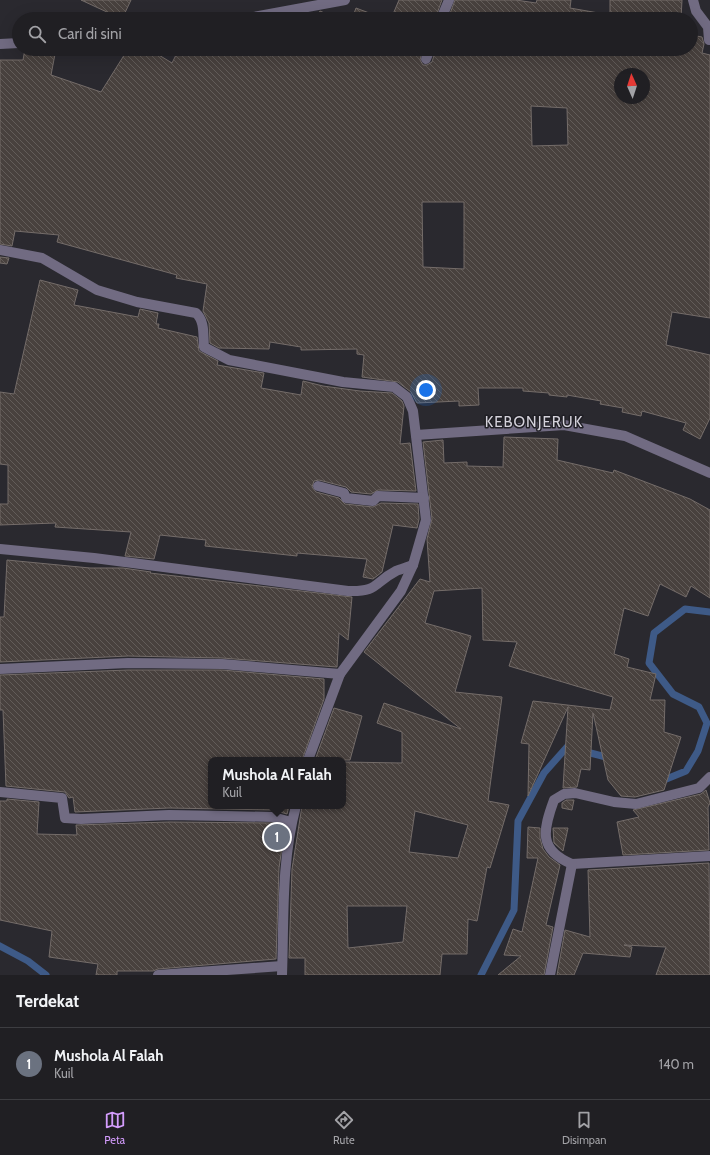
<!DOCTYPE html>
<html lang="id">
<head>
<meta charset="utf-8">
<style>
  :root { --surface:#201f23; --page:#28272b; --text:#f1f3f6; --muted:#a2a2a6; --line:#3d3d41; --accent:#d39cfc }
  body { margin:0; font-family:Cabin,sans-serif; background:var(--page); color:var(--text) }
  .compass { position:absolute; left:614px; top:68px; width:36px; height:36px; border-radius:50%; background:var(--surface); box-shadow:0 4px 16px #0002; rotate:357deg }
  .you { position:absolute; left:426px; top:390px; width:14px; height:14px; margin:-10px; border:3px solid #fff; border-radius:50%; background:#1a73e8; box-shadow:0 0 0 6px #1a73e833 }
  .badge { display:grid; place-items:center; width:26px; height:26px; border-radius:50%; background:var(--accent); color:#fff; font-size:13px; font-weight:700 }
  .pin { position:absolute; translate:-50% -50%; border:2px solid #fff; box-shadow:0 1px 4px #0006 }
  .popup { position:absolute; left:208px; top:757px; width:138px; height:52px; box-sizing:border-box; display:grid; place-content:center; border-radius:8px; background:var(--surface); filter:drop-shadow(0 1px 3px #0005); font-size:13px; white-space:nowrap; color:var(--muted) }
  .popup b { font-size:15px; color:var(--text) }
  .popup::after { content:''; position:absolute; left:50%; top:100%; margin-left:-8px; border:8px solid transparent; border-top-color:var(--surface) }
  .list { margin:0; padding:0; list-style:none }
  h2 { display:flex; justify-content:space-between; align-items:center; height:52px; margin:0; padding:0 16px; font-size:17px }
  h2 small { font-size:13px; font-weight:400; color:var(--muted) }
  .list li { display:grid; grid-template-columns:26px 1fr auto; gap:12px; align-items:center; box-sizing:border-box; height:72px; padding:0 16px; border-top:1px solid var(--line) }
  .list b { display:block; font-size:15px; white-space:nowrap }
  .list p { margin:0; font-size:13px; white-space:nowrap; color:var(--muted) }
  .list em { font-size:13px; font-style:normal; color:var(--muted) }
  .icon { flex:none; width:22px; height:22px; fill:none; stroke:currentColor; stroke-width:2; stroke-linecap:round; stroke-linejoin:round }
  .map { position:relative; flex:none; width:710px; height:975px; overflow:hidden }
  .search { position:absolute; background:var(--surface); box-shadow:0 4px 16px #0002; left:12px; right:12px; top:12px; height:44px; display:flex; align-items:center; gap:10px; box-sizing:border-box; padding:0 14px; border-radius:22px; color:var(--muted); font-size:15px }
  .sheet { height:124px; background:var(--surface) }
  nav { display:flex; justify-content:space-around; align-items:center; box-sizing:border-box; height:56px; border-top:1px solid var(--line); background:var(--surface); font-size:11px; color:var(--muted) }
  nav a { display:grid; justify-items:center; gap:2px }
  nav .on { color:var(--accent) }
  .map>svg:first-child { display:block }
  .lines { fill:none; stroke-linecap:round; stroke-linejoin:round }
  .stream { stroke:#3e5a87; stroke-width:7 }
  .building { fill:url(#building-back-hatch); stroke:#746c69; fill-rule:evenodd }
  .minor { stroke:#716b82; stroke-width:10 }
  .labels { text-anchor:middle; stroke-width:3; stroke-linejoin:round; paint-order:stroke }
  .quarter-label { font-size:15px; letter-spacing:1px; fill:#d4d2db; stroke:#201f25 }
</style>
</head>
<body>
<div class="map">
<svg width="710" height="975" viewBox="0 0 710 975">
  <defs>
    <pattern id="building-back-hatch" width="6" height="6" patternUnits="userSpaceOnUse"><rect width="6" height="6" fill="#48413e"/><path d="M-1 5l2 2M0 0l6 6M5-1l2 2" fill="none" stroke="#625c59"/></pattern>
  </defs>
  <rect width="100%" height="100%" fill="#2a292f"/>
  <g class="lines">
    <g class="stream">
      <path d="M 659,782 L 686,771 L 698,751 L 707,723 L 699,707 L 673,694 L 649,663 L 654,633 L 685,609 L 710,612"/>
      <path d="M 0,946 L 28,961 L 46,975"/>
      <path d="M 481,975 L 514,910 L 518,821 L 544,773 L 567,747 L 610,758"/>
    </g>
  </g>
  <g class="building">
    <path d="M 81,0 L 131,0 L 122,19 Z"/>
    <path d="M 399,0 L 442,0 L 435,19 L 391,19 Z"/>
    <path d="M 455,0 L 516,0 L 536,3 L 537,0 L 571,0 L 570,8 L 610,15 L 610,0 L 682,0 L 681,19 L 448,19 Z"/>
    <path d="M 356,8 L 385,19 L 352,19 Z"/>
    <path d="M 320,11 L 338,19 L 315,19 Z"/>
    <path d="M 691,35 L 702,37 L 704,44 L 702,53 L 710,55 L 710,318 L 672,312 L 666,345 L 710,355 L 710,418 L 700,439 L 683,430 L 686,423 L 642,411 L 641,416 L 622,412 L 623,408 L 600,404 L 601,401 L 567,395 L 567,397 L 549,395 L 549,393 L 523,391 L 523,388 L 478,388 L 479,405 L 459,406 L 459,401 L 417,403 L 411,392 L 398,382 L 362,377 L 364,355 L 357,354 L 357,349 L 301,350 L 301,347 L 270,342 L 269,349 L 219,348 L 210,343 L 209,323 L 203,311 L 207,284 L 176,278 L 177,275 L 57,242 L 59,235 L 15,231 L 12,246 L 0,244 L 0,60 L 23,60 L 25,49 L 56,49 L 51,75 L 101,92 L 128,49 L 149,49 L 172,63 L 179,49 L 249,49 L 271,56 L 275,49 L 423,49 L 420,60 L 423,65 L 427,65 L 432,62 L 436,49 L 691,49 ZM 620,74 L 644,74 L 644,98 L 620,98 ZM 531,106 L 567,108 L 568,145 L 532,146 ZM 422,202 L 464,202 L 464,269 L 423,267 Z"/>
    <path d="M 0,257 L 9,258 L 7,264 L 0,263 Z"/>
    <path d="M 40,280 L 78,290 L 74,305 L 138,317 L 140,309 L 158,313 L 156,324 L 159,324 L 158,328 L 197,337 L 199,351 L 218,361 L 217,365 L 264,373 L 261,388 L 301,395 L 303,381 L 323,386 L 360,391 L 392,393 L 402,401 L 404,406 L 400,444 L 410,443 L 416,491 L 378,490 L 371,494 L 351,492 L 346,487 L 319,480 L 314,481 L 312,487 L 316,492 L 339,498 L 345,504 L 373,507 L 381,503 L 418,504 L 419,519 L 417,528 L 393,525 L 382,572 L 373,579 L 363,577 L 367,559 L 297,553 L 297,556 L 205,546 L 206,540 L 160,535 L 154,559 L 125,556 L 131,532 L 55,527 L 56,523 L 0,525 L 0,504 L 8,504 L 8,465 L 0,464 L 0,392 L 14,394 Z"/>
    <path d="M 504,437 L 558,439 L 557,460 L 613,473 L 614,470 L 690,499 L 710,510 L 710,598 L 691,586 L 686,597 L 660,584 L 648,616 L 624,608 L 614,654 L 629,659 L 627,667 L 656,674 L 650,700 L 665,700 L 664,732 L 681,737 L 664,790 L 635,797 L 621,796 L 608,780 L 593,713 L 590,770 L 581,769 L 577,787 L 563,788 L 568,707 L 528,796 L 529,744 L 521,743 L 533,701 L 610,710 L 613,697 L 509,666 L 517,642 L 483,640 L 482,588 L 434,591 L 425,623 L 471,636 L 455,692 L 502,697 L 488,801 L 509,805 L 490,868 L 487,867 L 477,921 L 468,919 L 467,954 L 442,954 L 440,975 L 305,975 L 305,958 L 289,958 L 292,869 L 302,806 L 343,806 L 343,762 L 402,763 L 402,732 L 377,723 L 384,703 L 461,729 L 364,652 L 420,579 L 430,582 L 427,539 L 432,519 L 423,442 L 443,440 L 444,463 L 467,462 L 467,466 L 503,467 ZM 415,811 L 468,825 L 458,858 L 409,852 ZM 347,906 L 407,906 L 403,942 L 348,948 Z"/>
    <path d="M 7,560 L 90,568 L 123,568 L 151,572 L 150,573 L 352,597 L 348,640 L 339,633 L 337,667 L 222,658 L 128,656 L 0,662 L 0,617 L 4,617 Z"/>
    <path d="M 128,670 L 222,670 L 324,679 L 324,699 L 302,760 L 211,760 L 211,806 L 289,806 L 287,814 L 273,810 L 169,808 L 75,812 L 73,797 L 69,798 L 65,792 L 6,786 L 3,710 L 0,710 L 0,675 Z"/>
    <path d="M 334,708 L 362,716 L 350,760 L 315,760 Z"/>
    <path d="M 706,790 L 710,803 L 708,807 L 709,850 L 623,855 L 617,822 L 639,817 L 633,810 L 701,794 Z"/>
    <path d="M 7,799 L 39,802 L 37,834 L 77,835 L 76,825 L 169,822 L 272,823 L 285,827 L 279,868 L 276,959 L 158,969 L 153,971 L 117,971 L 117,975 L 96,975 L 98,964 L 49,957 L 52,931 L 0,920 L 0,801 L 7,801 Z"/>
    <path d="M 566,800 L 574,800 L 572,810 L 562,808 L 562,803 Z"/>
    <path d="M 528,827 L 540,828 L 540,838 L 543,849 L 549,857 L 560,865 L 546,925 L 553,927 L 544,975 L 498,975 L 521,956 L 504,955 L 513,929 L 522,932 L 538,858 L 527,858 Z"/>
    <path d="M 553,828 L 568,828 L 563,851 L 554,843 Z"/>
    <path d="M 709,863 L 710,975 L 656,975 L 666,947 L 624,945 L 632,947 L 630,957 L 583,953 L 574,975 L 557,975 L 565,930 L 590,937 L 588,870 Z"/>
  </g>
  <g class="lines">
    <g class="minor">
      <path d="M 693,0 L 696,11 L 708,27 L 709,40"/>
      <path d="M 243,19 L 345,0"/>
      <path d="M 441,19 L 449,0"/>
      <path d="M 0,44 L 19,43"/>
      <path d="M 426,59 L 430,49"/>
      <path d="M 0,250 L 42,258 L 97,290 L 137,302 L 196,313 C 205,321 203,335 204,347 L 229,360 L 343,382 L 394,387 L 407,397 L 413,411 L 426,520 L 413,565 L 401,591 L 340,674 L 308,760"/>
      <path d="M 416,435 L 564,425 L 625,436 L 710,473"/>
      <path d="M 318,486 L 344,493 L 346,498 L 373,501 L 378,496 L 424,498"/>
      <path d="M 0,549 L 94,558 L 348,591 C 379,592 373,583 396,571 C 401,569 408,567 413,565"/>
      <path d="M 0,669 L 128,663 L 222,664 L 340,674"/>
      <path d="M 710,777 L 699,788 L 636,804 L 614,802 L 575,793 L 564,794 L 554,800 C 543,830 538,850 572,864 L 710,856"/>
      <path d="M 0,792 L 62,798 L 65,818 L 81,819 L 169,815 L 225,816 L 273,817 L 291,822"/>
      <path d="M 158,975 L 282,966"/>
      <path d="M 282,975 C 284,919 281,861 296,806"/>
      <path d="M 550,975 L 572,864"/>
    </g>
  </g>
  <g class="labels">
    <g class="quarter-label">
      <text x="534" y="427">KEBONJERUK</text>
    </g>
  </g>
</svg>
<svg class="compass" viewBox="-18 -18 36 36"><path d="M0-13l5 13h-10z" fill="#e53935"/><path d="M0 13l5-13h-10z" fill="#a2a2a6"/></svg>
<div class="you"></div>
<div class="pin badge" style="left:277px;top:837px;background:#6b7280">1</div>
<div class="popup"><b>Mushola Al Falah</b>Kuil</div>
<div class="search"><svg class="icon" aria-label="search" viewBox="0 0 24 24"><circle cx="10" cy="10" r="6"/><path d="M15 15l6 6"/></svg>Cari di sini</div>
</div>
<section class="sheet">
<h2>Terdekat<small></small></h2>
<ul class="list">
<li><span class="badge" style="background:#6b7280">1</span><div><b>Mushola Al Falah</b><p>Kuil</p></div><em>140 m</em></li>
</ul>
</section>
<nav>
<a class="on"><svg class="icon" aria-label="map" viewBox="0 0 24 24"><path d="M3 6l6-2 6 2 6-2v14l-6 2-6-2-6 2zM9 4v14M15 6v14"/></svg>Peta</a>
<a><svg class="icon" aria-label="directions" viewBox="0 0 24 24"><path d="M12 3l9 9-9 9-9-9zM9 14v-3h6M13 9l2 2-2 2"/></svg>Rute</a>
<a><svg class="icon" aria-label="saved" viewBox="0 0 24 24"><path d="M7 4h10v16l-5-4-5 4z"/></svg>Disimpan</a>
</nav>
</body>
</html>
